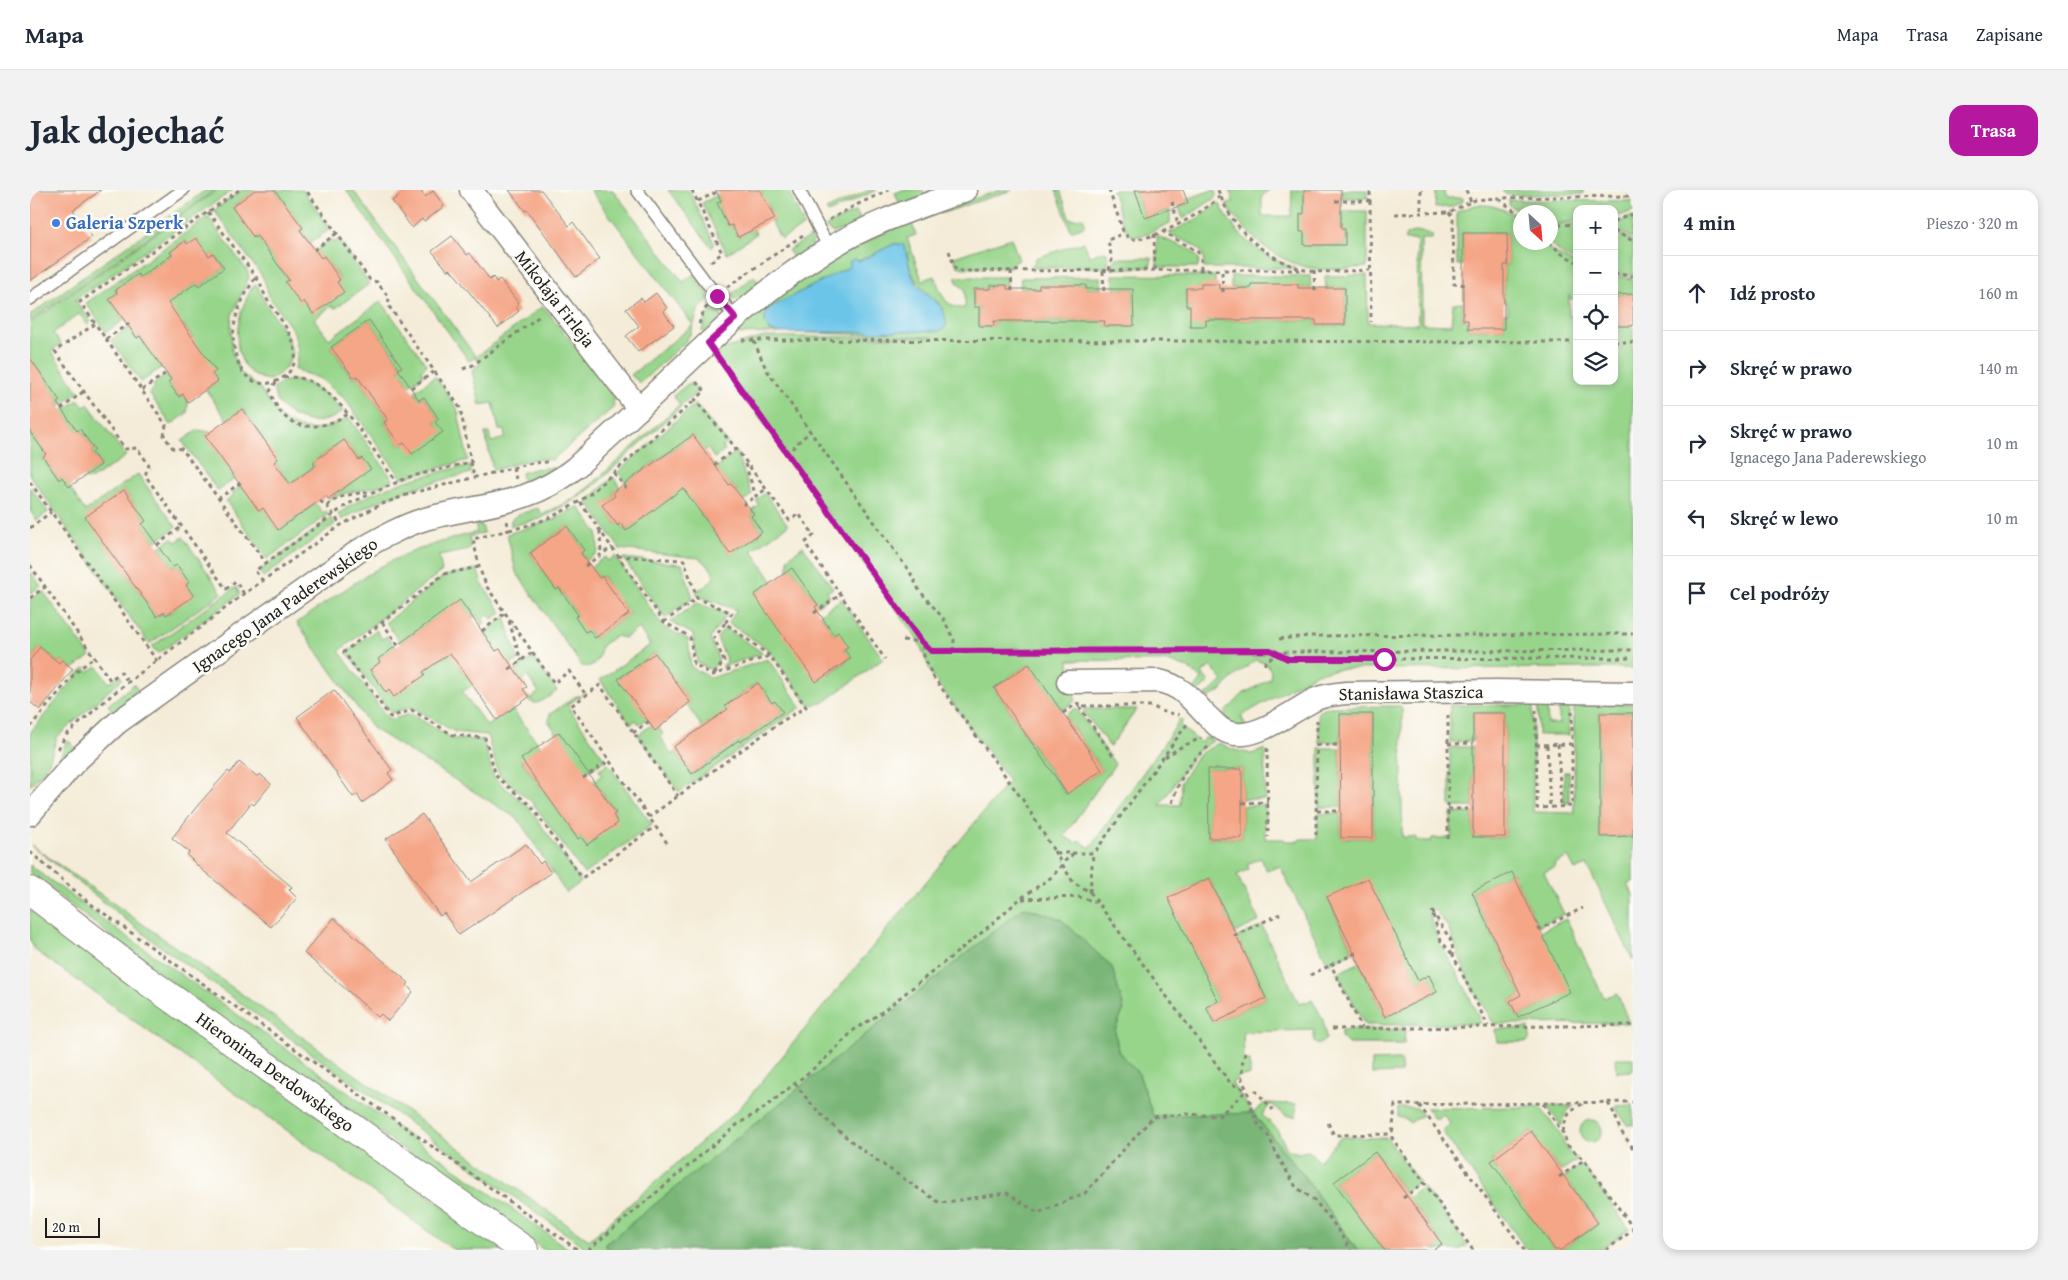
<!DOCTYPE html>
<html lang="pl">
<head>
<meta charset="utf-8">
<style>
  :root { --surface:#fff; --page:#f2f2f3; --text:#1f2937; --muted:#747a83; --line:#e0e1e3; --accent:#b5179e }
  body { margin:0; font-family:"Gentium Book Plus",serif; background:var(--page); color:var(--text) }
  .controls { position:absolute; right:15px; top:15px; display:grid; overflow:hidden; border-radius:10px; box-shadow:0 2px 8px #0003 }
  .controls button { width:45px; height:45px; display:grid; place-items:center; padding:0; border:0; border-bottom:1px solid var(--line); background:var(--surface); color:var(--text); font:25px sans-serif }
  .compass { position:absolute; left:1483px; top:15px; width:45px; height:45px; border-radius:50%; background:var(--surface); box-shadow:0 2px 8px #0003; rotate:154deg }
  .scale { position:absolute; left:15px; bottom:12px; width:55px; box-sizing:border-box; padding-left:5px; border:2px solid #1c1c1c; border-top:0; font-size:14px; line-height:18px; white-space:nowrap; color:#1c1c1c; -webkit-text-stroke:4px #fdfcf7; paint-order:stroke }
  .stop { position:absolute; width:15px; height:15px; margin:-11px; border:4px solid #b5179e; border-radius:50%; background:#fff }
  .stop.end { background:#b5179e; border-color:#fff; box-shadow:0 1px 5px #0008 }
  .list { margin:0; padding:0; list-style:none }
  h2 { display:flex; justify-content:space-between; align-items:center; height:65px; margin:0; padding:0 20px; font-size:21px }
  h2 small { font-size:16px; font-weight:400; color:var(--muted) }
  .list li { display:grid; grid-template-columns:32px 1fr auto; gap:15px; align-items:center; box-sizing:border-box; height:75px; padding:0 20px; border-top:1px solid var(--line) }
  .list b { display:block; font-size:19px; white-space:nowrap }
  .list p { margin:0; font-size:16px; white-space:nowrap; color:var(--muted) }
  .list em { font-size:16px; font-style:normal; color:var(--muted) }
  .icon { flex:none; width:28px; height:28px; fill:none; stroke:currentColor; stroke-width:2; stroke-linecap:round; stroke-linejoin:round }
  .map { position:relative; flex:none; width:1603px; height:1060px; overflow:hidden; border-radius:15px }
  header { display:flex; align-items:center; gap:30px; box-sizing:border-box; height:70px; padding:0 25px; background:var(--surface); border-bottom:1px solid var(--line) }
  header strong { font-size:24px }
  nav { display:flex; gap:28px; margin-inline-start:auto; font-size:18px }
  .intro { display:flex; align-items:center; justify-content:space-between; box-sizing:border-box; height:120px; padding:0 30px }
  h1 { margin:0; font-size:35px }
  .button { padding:12px 22px; border-radius:15px; background:var(--accent); color:#fff; font-size:18px; font-weight:700 }
  main { display:flex; gap:30px; padding:0 30px }
  aside { flex:1; background:var(--surface); border-radius:15px; box-shadow:0 2px 8px #0003 }
  .map>svg:first-child { display:block }
  .green { fill:#97d58b; stroke:#5a7854 }
  .forest { fill:#79b677; stroke:#4a694a }
  .water { fill:#6ac5e8; stroke:#437082 }
  .building { fill:#f5a687 }
  .lines { fill:none; stroke-linecap:round; stroke-linejoin:round }
  .lane-casing { stroke:#88847a; stroke-width:14 }
  .street-casing { stroke:#88847a; stroke-width:25 }
  .secondary-casing { stroke:#88847a; stroke-width:30 }
  .path { stroke:#88847a; stroke-width:3; stroke-dasharray:4 4; stroke-linecap:butt }
  .lane { stroke:#fff; stroke-width:11 }
  .street { stroke:#fff; stroke-width:22 }
  .secondary { stroke:#fff; stroke-width:28 }
  .route { stroke:#b5179e; stroke-width:6 }
  .shop-dot { fill:#3f7fe0; stroke:#fdfcf7; stroke-width:2 }
  .labels { text-anchor:middle; stroke-width:5; stroke-linejoin:round; paint-order:stroke }
  .shop-label { font-size:18px; font-weight:bold; fill:#366cbe; stroke:#fdfcf7; text-anchor:start }
  .street-label { font-size:18px; fill:#1c1c1c; stroke:#fdfcf7 }
</style>
</head>
<body>
<header>
<strong>Mapa</strong>
<nav><a>Mapa</a><a>Trasa</a><a>Zapisane</a></nav>
</header>
<div class="intro"><h1>Jak dojechać</h1><a class="button">Trasa</a></div>
<main>
<div class="map">
<svg width="1603" height="1060" viewBox="0 0 1603 1060">
  <rect width="100%" height="100%" fill="#fdfcf7"/>
  <filter id="ink" filterUnits="userSpaceOnUse"><feTurbulence type="fractalNoise" baseFrequency=".02" numOctaves="2"/><feDisplacementMap in="SourceGraphic" scale="10" xChannelSelector="R" yChannelSelector="G"/><feConvolveMatrix kernelMatrix="1 2 1 2 8 2 1 2 1" color-interpolation-filters="sRGB"/></filter>
  <filter id="wash" filterUnits="userSpaceOnUse"><feTurbulence type="fractalNoise" baseFrequency=".0096" numOctaves="4" result="noise"/><feDisplacementMap in="SourceGraphic" scale="20" xChannelSelector="R" yChannelSelector="G"/><feGaussianBlur stdDeviation="1.12" result="paint"/><feColorMatrix in="noise" values="0 0 0 0 0 0 0 0 0 0 0 0 0 0 0 0 0 1.4 0 .05"/><feComposite in="paint" operator="in"/></filter>
  <g filter="url(#wash)">
    <rect width="100%" height="100%" fill="#f4ecd8"/>
    <g class="green">
      <path d="M 176,0 L 185,0 L 0,131 L 0,125 Z"/>
      <path d="M 187,0 L 203,0 L 45,110 L 61,132 L 58,135 L 49,124 L 23,143 L 31,154 L 21,161 L 49,202 L 29,216 L 27,213 L 30,211 L 24,202 L 20,204 L 19,195 L 0,169 L 0,133 Z"/>
      <path d="M 212,0 L 225,0 L 202,17 L 224,47 L 227,46 L 259,90 L 256,92 L 271,113 L 274,111 L 283,124 L 310,89 L 294,67 L 291,68 L 285,61 L 301,49 L 304,53 L 309,49 L 339,94 L 306,118 L 301,116 L 284,129 L 299,149 L 351,111 L 397,175 L 391,180 L 394,185 L 379,195 L 368,179 L 372,176 L 339,130 L 301,157 L 323,188 L 327,186 L 358,230 L 354,232 L 370,255 L 412,242 L 405,232 L 409,229 L 394,207 L 389,209 L 384,202 L 405,186 L 427,218 L 438,270 L 372,288 L 314,208 L 289,188 L 265,180 L 268,160 L 264,142 L 239,106 L 234,89 L 184,20 Z"/>
      <path d="M 245,0 L 273,0 L 300,39 L 280,53 L 270,40 L 273,38 Z"/>
      <path d="M 316,0 L 323,0 L 446,167 L 513,116 L 585,207 L 583,211 L 584,217 L 522,270 C 499,266 486,275 463,280 L 455,243 L 459,243 L 461,252 L 475,248 L 474,240 L 469,240 L 463,213 L 450,215 L 442,180 L 450,174 L 446,167 L 439,171 Z"/>
      <path d="M 560,0 L 583,0 L 653,92 L 664,84 L 680,107 L 668,121 L 661,143 L 655,152 L 610,193 L 601,185 L 663,135 Z"/>
      <path d="M 638,0 L 659,0 L 684,53 L 682,58 Z"/>
      <path d="M 730,0 L 758,0 L 774,36 L 751,49 L 741,31 L 744,29 L 738,15 L 730,8 L 733,6 Z"/>
      <path d="M 839,0 L 847,0 L 798,23 L 796,20 Z"/>
      <path d="M 873,0 L 893,0 L 895,6 L 870,15 L 865,3 Z"/>
      <path d="M 971,0 L 982,0 L 910,24 L 909,20 Z"/>
      <path d="M 1026,0 L 1030,0 L 1040,29 L 1053,28 L 1055,32 L 1054,36 L 1041,41 Z"/>
      <path d="M 1082,0 L 1105,0 L 1115,28 L 1140,20 L 1140,33 C 1132,36 1110,49 1103,46 C 1093,43 1086,10 1082,0 Z"/>
      <path d="M 1182,0 L 1185,0 L 1186,3 L 1185,8 L 1153,29 L 1149,17 L 1158,14 L 1157,9 Z"/>
      <path d="M 1200,0 L 1239,0 L 1232,6 L 1232,26 L 1261,26 L 1262,0 L 1274,0 L 1275,55 L 1315,55 L 1315,40 L 1311,39 L 1311,21 L 1337,21 L 1337,77 C 1322,78 1294,81 1280,78 C 1243,70 1217,45 1196,15 L 1203,12 Z"/>
      <rect x="1311" y="0" width="26" height="8"/>
      <path d="M 1406,0 L 1414,0 L 1415,8 L 1433,8 L 1433,11 L 1421,17 L 1405,18 Z"/>
      <path d="M 1473,0 L 1553,0 L 1553,4 L 1477,5 L 1473,2 Z"/>
      <path d="M 688,5 L 691,11 L 687,13 L 698,36 L 702,35 L 708,47 L 724,39 L 726,44 L 697,64 L 672,13 Z"/>
      <path d="M 1479,10 L 1601,11 L 1603,21 L 1584,28 L 1584,19 L 1547,19 L 1547,31 L 1521,34 L 1520,22 L 1491,22 L 1479,15 Z"/>
      <path d="M 1189,13 C 1208,48 1227,64 1265,78 L 1174,78 C 1176,53 1156,54 1139,43 L 1165,30 Z"/>
      <path d="M 1446,15 C 1463,14 1474,19 1489,27 L 1490,29 L 1490,52 L 1513,53 L 1523,62 L 1547,75 L 1547,109 L 1540,109 L 1539,105 L 1539,126 L 1543,126 L 1544,140 L 1547,140 L 1547,191 L 1584,191 L 1584,136 L 1603,136 L 1603,478 L 1310,479 L 1287,483 L 1211,526 L 1217,538 L 1196,533 L 1195,522 L 1213,504 L 1240,489 L 1241,481 L 1237,474 L 1226,470 L 1200,490 L 1191,501 L 1178,508 L 1174,507 L 1193,491 L 1181,476 L 1172,483 L 1179,492 L 1167,503 L 1164,500 L 1172,489 L 1158,478 L 1137,471 L 1039,470 C 1039,486 1045,495 1045,511 L 1031,521 L 999,474 L 964,498 L 1036,604 L 1072,580 L 1035,526 L 1044,519 L 1047,519 L 1085,574 L 1034,646 L 1046,653 L 1049,650 L 1060,658 L 1144,539 L 1149,529 L 1153,530 L 1150,536 L 1171,553 L 1174,548 L 1179,548 L 1183,551 L 1166,562 L 1130,615 L 1150,615 L 1151,592 L 1169,564 L 1189,553 L 1204,560 L 1222,564 L 1235,559 L 1235,609 L 1212,609 L 1212,579 L 1179,579 L 1179,648 L 1212,648 L 1212,616 L 1235,615 L 1235,649 L 1254,649 L 1255,651 L 1269,651 L 1270,649 L 1287,649 L 1288,624 L 1311,623 L 1311,648 L 1343,648 L 1343,524 L 1311,524 L 1310,552 L 1289,552 L 1288,522 L 1299,517 L 1370,516 L 1372,519 L 1372,647 L 1386,647 L 1387,651 L 1401,651 L 1402,648 L 1421,648 L 1421,623 L 1443,623 L 1443,647 L 1475,647 L 1475,523 L 1443,523 L 1443,551 L 1420,552 L 1420,515 L 1503,515 L 1503,622 L 1544,623 L 1544,514 L 1603,514 L 1603,523 L 1570,523 L 1570,647 L 1603,646 L 1603,692 L 1598,694 L 1603,705 L 1603,770 L 1557,675 L 1545,680 L 1538,667 L 1524,674 L 1525,677 L 1514,682 L 1534,724 L 1508,736 L 1482,682 L 1442,702 L 1491,805 L 1480,811 L 1488,827 L 1515,814 L 1509,742 L 1536,729 L 1574,808 L 1587,803 L 1599,833 L 1464,834 L 1440,794 L 1418,737 L 1405,720 L 1399,723 L 1408,750 L 1435,797 L 1450,831 L 1448,834 L 1335,835 L 1307,783 L 1329,773 L 1355,827 L 1407,802 L 1399,786 L 1388,791 L 1297,707 L 1323,762 L 1298,774 L 1250,676 L 1237,681 L 1231,668 L 1217,674 L 1219,679 L 1207,685 L 1229,731 L 1205,743 L 1179,688 L 1139,708 L 1188,811 L 1176,817 L 1184,833 L 1236,808 L 1211,755 L 1205,748 L 1232,736 L 1269,814 L 1282,810 L 1293,829 L 1296,849 L 1288,855 L 1284,852 L 1284,840 L 1213,842 L 1214,871 L 1220,871 L 1220,885 L 1209,886 L 1202,894 L 1223,923 L 1235,913 L 1266,914 L 1266,927 L 1255,925 L 1241,914 L 1232,925 L 1246,938 L 1257,959 L 1268,963 L 1279,961 L 1289,971 L 1311,947 L 1357,948 L 1389,992 L 1375,1002 L 1362,985 L 1349,974 L 1352,971 L 1345,962 L 1304,992 L 1354,1060 L 1327,1060 L 1273,985 L 1223,923 L 1123,927 L 1109,884 L 1088,861 L 1085,840 L 1094,819 L 574,1054 L 581,1060 L 559,1060 L 127,754 L 1,655 L 559,1050 L 709,919 L 979,591 L 902,485 L 889,452 L 683,162 L 734,147 L 903,147 L 754,142 L 910,141 L 913,117 C 893,99 880,91 877,62 L 864,54 L 829,71 L 821,71 L 819,77 L 739,140 L 746,143 L 701,144 C 723,126 745,108 768,91 C 803,65 842,48 881,31 L 886,45 L 877,48 L 892,90 L 905,86 C 910,102 915,119 935,118 L 935,99 L 928,94 L 925,87 L 977,87 L 977,95 L 960,95 L 960,99 L 944,99 L 944,116 L 949,117 L 949,136 L 964,136 L 964,131 L 1075,131 L 1075,136 L 1103,136 L 1103,99 L 1084,99 L 1083,85 L 1185,86 L 1185,94 L 1171,98 L 1156,99 L 1156,115 L 1160,116 L 1176,130 L 1286,130 L 1286,135 L 1315,135 L 1315,98 L 1296,98 L 1295,86 L 1337,85 L 1338,133 L 1388,134 L 1387,50 L 1374,50 L 1376,45 C 1382,41 1397,41 1402,45 L 1402,49 L 1391,49 L 1392,134 L 1421,135 L 1423,114 L 1433,113 L 1433,130 L 1438,130 L 1438,139 L 1474,139 L 1474,123 L 1478,123 L 1478,113 L 1474,112 L 1474,75 L 1478,75 L 1477,43 L 1433,43 L 1433,75 L 1427,75 L 1427,21 Z"/>
      <path d="M 826,21 L 832,33 L 803,43 L 795,37 Z"/>
      <path d="M 1603,26 L 1603,48 L 1584,39 L 1584,34 Z"/>
      <path d="M 178,27 L 218,82 L 219,87 L 202,125 L 201,135 L 202,162 L 210,182 L 230,198 L 243,219 L 255,231 L 269,238 L 283,240 L 298,237 L 319,228 L 363,290 L 349,296 L 316,303 L 298,309 L 340,279 L 332,268 L 329,270 L 314,250 L 283,272 L 285,276 L 260,294 L 227,247 L 231,245 L 213,219 L 197,230 L 176,200 L 187,192 L 160,151 L 163,148 L 154,135 L 130,118 L 166,93 L 169,96 L 194,78 L 183,63 L 179,66 L 155,51 L 140,62 L 142,65 L 110,87 L 108,84 L 97,97 L 94,93 L 85,99 L 87,103 L 79,109 L 94,130 L 76,142 L 56,113 Z"/>
      <path d="M 1533,34 L 1547,34 L 1547,72 L 1532,64 L 1519,53 L 1520,52 L 1521,36 Z"/>
      <path d="M 1584,41 L 1603,51 L 1603,86 L 1584,84 Z"/>
      <path d="M 782,46 C 785,60 776,64 766,71 L 758,60 Z"/>
      <path d="M 1127,46 L 1161,60 L 1169,69 L 1168,77 L 1130,77 L 1127,75 Z"/>
      <path d="M 981,48 L 989,70 L 983,73 L 980,77 L 934,78 L 927,76 L 924,67 Z"/>
      <path d="M 1054,52 L 1059,66 L 1076,61 L 1079,67 L 1077,77 L 1002,78 L 1006,68 Z"/>
      <path d="M 1085,68 L 1122,68 L 1120,77 L 1082,79 Z"/>
      <path d="M 724,86 L 732,96 L 712,110 L 705,109 L 700,106 Z"/>
      <path d="M 1201,86 L 1280,86 L 1281,98 L 1201,98 Z"/>
      <path d="M 1584,86 L 1603,89 L 1603,104 L 1587,105 L 1587,109 L 1584,109 Z"/>
      <path d="M 1070,87 L 1071,99 L 1056,99 L 1056,95 L 1046,95 L 1046,99 L 1020,99 L 1019,95 L 1010,95 L 1009,99 L 990,99 L 991,88 Z"/>
      <path d="M 225,95 L 227,95 L 234,111 L 256,144 L 263,163 C 258,176 252,184 239,190 C 201,184 203,139 215,112 C 218,106 220,99 225,95 Z"/>
      <path d="M 687,115 L 691,120 L 691,128 L 674,143 L 672,141 L 676,127 Z"/>
      <path d="M 103,134 L 101,140 L 107,148 L 110,146 L 132,177 L 111,192 L 81,150 Z"/>
      <path d="M 137,184 L 141,190 L 139,192 L 149,207 L 153,204 L 158,212 L 157,223 L 141,235 L 119,203 L 125,198 L 123,195 Z"/>
      <path d="M 260,190 C 285,192 296,205 313,221 C 294,237 268,234 251,216 C 246,211 244,206 244,198 L 251,193 Z"/>
      <path d="M 659,193 L 669,200 L 565,295 L 551,306 L 510,329 L 481,336 L 481,330 L 487,325 L 508,318 L 512,325 L 543,309 L 560,296 L 650,214 L 643,206 Z"/>
      <path d="M 48,210 L 54,217 L 58,214 L 96,266 L 62,289 L 56,289 L 54,286 L 71,275 L 62,263 L 65,260 L 50,239 L 47,241 L 32,221 Z"/>
      <path d="M 665,214 L 698,253 L 692,257 L 695,261 L 684,268 L 678,259 L 674,261 L 663,245 L 605,286 L 599,296 L 588,282 Z"/>
      <path d="M 168,240 L 180,242 L 175,246 L 206,288 L 188,301 L 152,251 Z"/>
      <path d="M 0,242 L 16,264 L 13,267 L 29,290 L 33,287 L 55,321 L 108,284 L 146,337 L 125,352 L 112,334 L 116,331 L 94,300 L 56,327 L 127,427 L 134,422 L 137,425 L 163,405 L 156,395 L 159,392 L 147,375 L 143,377 L 129,358 L 142,348 L 146,352 L 153,347 L 192,403 L 119,454 L 0,286 Z"/>
      <path d="M 706,262 L 722,305 L 711,312 L 705,304 L 708,302 L 702,294 L 699,295 L 686,278 Z"/>
      <path d="M 440,275 L 441,283 C 395,294 353,305 312,330 L 308,324 C 345,296 395,285 440,275 Z"/>
      <path d="M 531,277 L 494,296 L 491,283 L 504,279 Z"/>
      <path d="M 583,287 L 590,297 L 583,302 L 585,306 L 573,315 L 587,335 L 591,333 L 596,341 L 656,295 L 661,309 L 700,364 L 732,342 L 721,326 L 724,324 L 722,321 L 729,315 L 726,310 L 735,303 L 758,335 L 722,361 L 743,392 L 724,405 L 799,484 L 821,468 L 814,459 L 817,457 L 807,443 L 804,445 L 790,424 L 811,409 L 853,469 L 793,513 L 779,515 L 738,459 L 698,433 L 707,420 L 668,406 L 666,400 C 675,398 679,394 684,387 C 683,378 675,373 669,368 L 590,359 L 557,311 Z"/>
      <path d="M 215,293 L 248,340 L 286,314 L 293,323 L 296,321 L 299,324 L 237,369 L 196,311 L 204,305 L 202,303 Z"/>
      <path d="M 0,297 L 18,322 L 7,330 L 0,321 Z"/>
      <path d="M 548,316 L 567,342 L 568,362 L 557,370 L 551,363 L 554,360 L 537,336 L 500,363 L 526,400 L 529,398 L 548,425 L 545,427 L 565,448 L 599,424 L 590,411 L 587,413 L 576,398 L 579,396 L 573,386 L 569,388 L 561,377 L 575,367 L 578,371 L 585,366 L 633,437 L 658,449 L 661,477 L 681,488 L 738,469 L 771,517 L 649,602 L 608,545 L 625,532 L 633,544 L 630,547 L 642,565 L 646,562 L 662,584 L 753,522 L 745,511 L 742,513 L 727,493 L 696,515 L 698,519 L 672,537 L 657,515 L 660,512 L 625,463 L 589,488 L 617,529 L 609,534 L 606,530 L 601,534 L 570,490 L 620,455 L 609,438 L 595,448 L 585,446 L 571,456 C 570,467 566,479 552,476 L 486,382 L 477,344 L 526,329 Z"/>
      <path d="M 301,328 L 305,334 L 233,387 L 229,381 Z"/>
      <path d="M 445,333 L 452,336 L 454,343 L 439,347 L 441,355 L 439,360 L 409,366 L 412,381 L 309,461 L 359,530 L 381,524 L 423,549 L 453,550 L 464,588 L 499,618 L 551,692 L 536,703 L 488,629 L 342,538 L 267,433 C 294,414 321,394 350,377 C 380,360 413,351 447,342 Z"/>
      <path d="M 773,356 L 803,398 L 797,402 L 799,406 L 788,415 L 762,378 L 758,381 L 758,368 Z"/>
      <path d="M 593,368 L 652,374 L 663,408 L 635,428 Z"/>
      <path d="M 447,379 L 452,394 L 472,423 L 462,429 L 459,425 L 452,429 L 455,433 L 452,434 L 446,425 L 443,428 L 430,411 L 370,453 L 356,432 L 414,386 Z"/>
      <path d="M 1,382 L 11,396 L 0,403 L 0,383 Z"/>
      <path d="M 206,397 L 210,404 L 129,463 L 121,457 Z"/>
      <path d="M 13,401 L 60,466 L 43,479 L 32,470 L 29,473 L 10,457 L 0,470 L 0,410 Z"/>
      <path d="M 667,413 L 697,424 L 680,448 L 689,471 L 681,480 L 667,472 L 663,444 L 640,432 Z"/>
      <path d="M 475,427 L 488,470 L 478,477 L 476,468 L 470,459 L 466,461 L 454,443 Z"/>
      <path d="M 695,438 L 733,463 L 692,477 L 697,471 L 687,448 Z"/>
      <path d="M 346,440 L 352,449 L 357,446 L 365,457 L 348,469 L 350,472 L 340,480 L 356,502 L 360,501 L 364,507 L 393,482 L 423,461 C 428,474 432,486 446,493 L 432,502 L 457,536 L 482,519 L 510,556 L 491,570 L 532,626 L 535,624 L 538,635 L 547,649 L 551,647 L 557,655 L 586,623 L 564,591 L 572,585 L 569,580 L 578,574 L 622,635 L 554,684 L 502,612 L 469,585 L 457,545 L 425,542 L 382,517 L 361,523 L 317,462 Z"/>
      <path d="M 503,467 L 527,501 C 517,507 507,519 497,509 L 499,507 L 501,509 L 509,502 L 497,486 L 492,490 L 485,481 Z"/>
      <path d="M 67,476 L 79,493 L 90,485 L 92,489 L 27,547 L 18,575 L 0,596 L 0,543 L 49,483 L 55,478 L 58,482 Z"/>
      <path d="M 104,494 L 107,499 L 106,509 L 86,526 L 78,515 Z"/>
      <path d="M 546,506 L 551,506 L 537,515 L 575,570 L 554,584 L 519,532 L 520,524 Z"/>
      <path d="M 1508,514 L 1517,514 L 1518,534 L 1529,534 L 1529,514 L 1539,514 L 1539,545 L 1508,545 Z"/>
      <path d="M 1055,519 L 1107,519 L 1080,557 L 1053,521 Z"/>
      <path d="M 39,551 L 48,561 L 27,578 L 35,554 Z"/>
      <path d="M 1422,557 L 1443,557 L 1443,617 L 1422,617 L 1420,615 L 1420,559 Z"/>
      <path d="M 1289,558 L 1310,558 L 1311,617 L 1289,617 Z"/>
      <rect x="1534" y="582" width="5" height="31"/>
      <path d="M 0,675 L 68,726 L 540,1060 L 514,1060 L 140,792 L 0,683 Z"/>
      <path d="M 0,720 L 474,1060 L 424,1060 L 5,760 L 0,750 Z"/>
      <path d="M 1499,838 L 1500,848 L 1497,852 L 1467,852 L 1465,839 Z"/>
      <path d="M 1375,839 L 1374,854 L 1318,854 L 1311,847 L 1311,840 Z"/>
      <path d="M 1586,868 L 1603,868 L 1603,881 L 1587,882 Z"/>
      <path d="M 1369,870 L 1371,871 L 1371,883 L 1342,884 L 1342,871 Z"/>
      <path d="M 1603,915 L 1603,936 L 1601,934 L 1598,936 L 1584,916 Z"/>
      <path d="M 1517,916 L 1544,916 L 1537,921 L 1531,936 Z"/>
      <path d="M 1510,917 L 1530,943 L 1537,961 L 1548,969 L 1531,981 L 1518,964 L 1505,953 L 1508,950 L 1501,941 L 1461,971 L 1467,980 L 1471,978 L 1473,987 L 1525,1060 L 1497,1060 L 1412,941 L 1420,934 L 1413,924 L 1405,930 L 1396,918 Z"/>
      <path d="M 1368,918 L 1387,918 L 1392,925 L 1380,933 L 1375,929 L 1368,927 Z"/>
      <circle cx="1561" cy="941" r="11"/>
      <path d="M 1552,974 L 1599,1039 L 1571,1060 L 1531,1060 L 1568,1033 L 1540,994 L 1536,996 L 1531,990 Z"/>
      <path d="M 1393,997 L 1437,1055 L 1430,1060 L 1403,1060 L 1412,1053 L 1383,1014 L 1375,1010 Z"/>
    </g>
    <path class="forest" d="M 994,717 L 1031,729 L 1082,777 L 1094,819 L 1085,840 L 1088,861 L 1109,884 L 1123,926 L 1223,923 L 1273,985 L 1327,1060 L 581,1060 L 574,1055 Z"/>
    <path class="water" d="M 864,54 L 873,54 C 879,66 878,79 885,91 C 897,110 917,110 916,137 L 910,141 L 746,143 C 734,137 733,130 737,119 L 819,77 L 820,71 L 825,69 L 829,71 Z"/>
    <g id="blocks">
      <g class="building">
        <path d="M 0,0 L 71,0 L 43,20 L 62,47 L 0,91 Z"/>
        <path d="M 225,0 L 245,0 L 273,38 L 270,40 L 291,68 L 294,66 L 310,90 L 307,92 L 314,102 L 283,124 L 274,111 L 271,114 L 255,92 L 259,90 L 227,46 L 224,48 L 202,17 Z"/>
        <path d="M 376,0 L 390,0 L 395,7 L 403,1 L 414,16 L 394,32 L 392,29 L 382,38 L 362,11 Z"/>
        <path d="M 479,0 L 511,0 L 539,36 L 543,32 L 570,69 L 546,87 L 497,20 L 495,21 Z"/>
        <path d="M 686,0 L 730,0 L 745,29 L 708,47 L 702,35 L 698,36 L 687,13 L 691,11 Z"/>
        <path d="M 1105,0 L 1153,0 L 1158,13 L 1115,28 Z"/>
        <path d="M 1274,0 L 1311,0 L 1311,39 L 1315,39 L 1315,55 L 1274,55 L 1274,42 L 1270,42 L 1270,24 L 1274,24 Z"/>
        <path d="M 1433,43 L 1477,43 L 1478,75 L 1474,75 L 1474,139 L 1438,139 L 1438,130 L 1433,130 Z"/>
        <path d="M 422,46 L 437,65 L 440,63 L 460,90 L 463,87 L 466,92 L 470,89 L 489,114 L 486,117 L 489,121 L 468,138 L 428,88 L 420,79 L 418,81 L 402,61 Z"/>
        <path d="M 166,48 L 179,66 L 183,63 L 194,78 L 169,96 L 166,93 L 138,113 L 186,181 L 182,184 L 188,191 L 158,212 L 153,204 L 149,207 L 138,192 L 141,190 L 110,146 L 107,148 L 79,109 L 87,103 L 86,100 L 108,84 L 110,87 L 142,65 L 140,62 L 155,51 L 157,54 Z"/>
        <path d="M 1171,94 L 1189,94 L 1189,99 L 1221,98 L 1221,94 L 1268,94 L 1268,98 L 1315,98 L 1315,135 L 1286,135 L 1286,130 L 1176,130 L 1176,136 L 1160,136 L 1160,116 L 1156,116 L 1156,98 L 1171,98 Z"/>
        <path d="M 960,95 L 977,95 L 977,99 L 1009,99 L 1009,95 L 1056,95 L 1056,99 L 1103,99 L 1104,136 L 1074,136 L 1075,131 L 964,131 L 964,136 L 949,136 L 949,117 L 944,117 L 944,99 L 960,99 Z"/>
        <path d="M 626,103 L 637,118 L 633,121 L 644,136 L 608,162 L 596,146 L 609,136 L 596,119 L 611,108 L 614,112 Z"/>
        <path d="M 1603,104 L 1603,136 L 1584,136 L 1584,109 L 1587,109 L 1587,105 Z"/>
        <path d="M 339,130 L 372,177 L 368,179 L 389,210 L 394,207 L 409,229 L 405,232 L 413,242 L 382,264 L 374,253 L 370,255 L 354,232 L 358,230 L 327,186 L 324,188 L 301,157 Z"/>
        <path d="M 0,168 L 30,211 L 27,213 L 47,241 L 50,239 L 65,260 L 62,263 L 71,275 L 39,297 L 32,287 L 29,290 L 13,267 L 16,264 L 0,242 Z"/>
        <path d="M 212,219 L 248,269 L 244,272 L 260,294 L 285,276 L 283,272 L 314,250 L 329,270 L 332,268 L 341,279 L 298,309 L 296,306 L 248,340 L 233,318 L 229,321 L 175,246 Z"/>
        <path d="M 663,245 L 699,295 L 701,294 L 724,324 L 721,326 L 732,342 L 700,364 L 653,298 L 596,341 L 591,333 L 588,336 L 572,315 L 585,306 L 583,302 Z"/>
        <path d="M 94,300 L 116,331 L 112,334 L 143,377 L 147,375 L 159,392 L 156,395 L 164,406 L 136,425 L 134,422 L 127,427 L 55,327 Z"/>
        <path d="M 537,336 L 554,360 L 551,363 L 569,388 L 572,386 L 599,424 L 565,448 L 559,440 L 555,442 L 545,427 L 548,425 L 529,398 L 526,400 L 500,363 Z"/>
        <path d="M 762,378 L 788,415 L 785,417 L 804,445 L 808,442 L 818,457 L 814,459 L 821,468 L 786,492 L 724,405 Z"/>
        <path d="M 430,410 L 466,461 L 470,459 L 497,497 L 493,499 L 499,507 L 467,530 L 420,463 L 393,482 L 395,485 L 364,507 L 359,500 L 356,503 L 340,480 L 350,472 L 348,469 Z"/>
        <path d="M 10,457 L 29,473 L 32,470 L 43,479 L 10,520 L 0,512 L 0,470 Z"/>
        <path d="M 625,463 L 660,512 L 625,541 L 588,489 Z"/>
        <path d="M 999,474 L 1072,580 L 1037,604 L 964,498 Z"/>
        <path d="M 728,493 L 742,513 L 745,511 L 753,522 L 710,552 L 709,550 L 662,584 L 643,557 L 698,519 L 695,516 Z"/>
        <path d="M 304,500 L 362,580 L 358,583 L 363,590 L 332,613 L 327,604 L 323,607 L 267,527 Z"/>
        <rect x="1443" y="523" width="32" height="124"/>
        <path d="M 1570,523 L 1603,523 L 1603,646 L 1570,647 Z"/>
        <path d="M 1310,524 L 1343,524 L 1343,648 L 1311,648 Z"/>
        <path d="M 529,542 L 586,623 L 583,625 L 588,633 L 557,655 L 551,647 L 548,649 L 491,569 Z"/>
        <path d="M 209,572 L 228,587 L 230,584 L 241,594 L 224,615 L 221,613 L 197,643 L 262,697 L 259,700 L 267,708 L 241,737 L 170,678 L 157,665 L 159,662 L 142,648 L 168,615 L 198,581 L 200,583 Z"/>
        <path d="M 1178,579 L 1212,579 L 1212,648 L 1179,648 Z"/>
        <path d="M 392,624 L 441,692 L 496,654 L 510,674 L 513,671 L 521,683 L 429,745 L 414,723 L 410,726 L 356,649 Z"/>
        <path d="M 1482,682 L 1540,802 L 1488,827 L 1480,811 L 1491,805 L 1442,702 Z"/>
        <path d="M 1179,688 L 1236,808 L 1184,833 L 1176,817 L 1188,811 L 1138,708 Z"/>
        <path d="M 1338,688 L 1388,791 L 1399,785 L 1407,802 L 1355,827 L 1297,707 Z"/>
        <path d="M 304,728 L 379,793 L 377,795 L 383,802 L 358,831 L 351,824 L 348,827 L 274,763 Z"/>
        <path d="M 1501,941 L 1568,1033 L 1531,1060 L 1525,1060 L 1461,971 Z"/>
        <path d="M 1345,962 L 1412,1054 L 1403,1060 L 1354,1060 L 1304,992 Z"/>
      </g>
    </g>
  </g>
  <g filter="url(#ink)">
    <use href="#blocks" fill-opacity="0" stroke="#88847a" stroke-width="1"/>
    <g class="lines">
      <g class="lane-casing">
        <g id="lane">
          <path d="M 607,0 L 675,91 L 706,128"/>
          <path d="M 769,0 L 799,58"/>
          <path d="M 0,109 L 153,0"/>
        </g>
      </g>
      <g class="street-casing">
        <g id="street">
          <path d="M 441,0 L 609,219"/>
          <path d="M 1038,492 L 1129,491 C 1152,496 1161,509 1177,526 C 1183,531 1188,538 1195,541 C 1222,555 1261,521 1286,509 C 1295,505 1305,504 1316,503 L 1466,501 L 1603,503"/>
          <path d="M 0,624 L 44,573 L 87,533 L 330,360 C 351,348 372,336 395,329 C 450,314 499,316 545,278 C 577,249 608,220 639,190 C 689,142 740,94 800,58 C 842,32 890,17 936,0"/>
        </g>
      </g>
      <g class="secondary-casing">
        <path id="secondary" d="M 0,701 L 116,790 L 494,1060"/>
      </g>
      <g class="path">
        <path d="M 209,0 L 50,112 L 136,235 L 134,246 L 143,258 L 152,259 L 236,373 L 318,314 L 379,287 L 441,272 L 430,218 L 358,115 L 359,108 L 347,92 L 340,90 L 276,0"/>
        <path d="M 662,0 L 692,63 L 681,72 L 683,75"/>
        <path d="M 1079,0 L 1093,41 L 1099,49 C 1121,53 1175,22 1190,6"/>
        <path d="M 1188,0 C 1202,39 1235,69 1275,80 C 1290,84 1324,80 1341,80"/>
        <path d="M 1391,0 L 1391,23"/>
        <path d="M 1436,0 L 1441,12"/>
        <path d="M 1469,9 L 1490,25"/>
        <path d="M 668,11 L 687,2"/>
        <path d="M 1305,11 L 1340,11 L 1340,0"/>
        <path d="M 1340,11 L 1341,132"/>
        <path d="M 1142,12 L 1148,34"/>
        <path d="M 178,22 L 226,87"/>
        <path d="M 1419,22 L 1423,28 L 1424,94 L 1437,95"/>
        <path d="M 1365,24 L 1419,22 L 1445,10 L 1468,8 L 1598,6 L 1598,0"/>
        <path d="M 799,30 L 826,15 L 859,0"/>
        <path d="M 1584,31 L 1603,24"/>
        <path d="M 1520,36 L 1547,34"/>
        <path d="M 1132,41 L 1168,62 L 1171,69 L 1171,80"/>
        <path d="M 1584,41 L 1603,51"/>
        <path d="M 1124,44 L 1125,80"/>
        <path d="M 1519,52 L 1532,64 L 1547,72"/>
        <path d="M 284,60 L 307,43"/>
        <path d="M 919,61 L 926,81 L 1192,80"/>
        <path d="M 1079,80 L 1082,70 L 1078,50 L 1094,43"/>
        <path d="M 1284,80 L 1285,101"/>
        <path d="M 981,81 L 982,103"/>
        <path d="M 1073,81 L 1074,102"/>
        <path d="M 1584,84 L 1603,86"/>
        <path d="M 226,87 C 232,95 233,103 238,111 C 248,126 262,142 265,161 C 269,185 238,203 219,188 C 212,183 209,176 207,169 C 197,139 209,112 226,87 Z"/>
        <path d="M 697,97 L 776,43"/>
        <path d="M 1193,102 L 1192,80 L 1273,80"/>
        <path d="M 65,134 L 25,161 L 95,259 L 107,258 L 119,275 L 115,285 L 196,399 L 206,391 L 214,404"/>
        <path d="M 669,134 L 674,120 L 678,116"/>
        <path d="M 76,149 L 101,132"/>
        <path d="M 712,150 L 1547,152"/>
        <path d="M 724,151 L 736,179 L 881,384 L 889,400 L 913,428 L 924,450 L 923,461"/>
        <path d="M 1584,152 L 1603,152"/>
        <path d="M 689,169 L 892,452 L 894,466 L 902,485 L 995,613 L 1024,661 L 1029,663 L 1063,663 L 1067,659 L 1157,534"/>
        <path d="M 433,179 L 443,175 L 511,125"/>
        <path d="M 254,188 C 302,178 341,262 367,292"/>
        <path d="M 246,192 L 240,201 C 253,242 285,244 318,224"/>
        <path d="M 666,192 L 675,201 L 665,210 L 705,257 L 759,330 L 769,324 L 784,345 L 775,353 L 855,469"/>
        <path d="M 381,198 L 405,181"/>
        <path d="M 112,200 L 136,183"/>
        <path d="M 31,219 L 54,201"/>
        <path d="M 757,265 L 767,253 L 781,241"/>
        <path d="M 441,272 L 444,287"/>
        <path d="M 715,274 L 726,306 L 735,300"/>
        <path d="M 684,275 L 706,259"/>
        <path d="M 483,278 L 486,289"/>
        <path d="M 584,283 L 596,298"/>
        <path d="M 0,292 L 127,471"/>
        <path d="M 188,309 L 213,291"/>
        <path d="M 290,311 L 297,316 L 311,335"/>
        <path d="M 550,312 L 634,432 L 660,447 L 664,474 L 683,485 L 739,466"/>
        <path d="M 713,315 L 726,306"/>
        <path d="M 297,316 C 309,304 327,303 343,302"/>
        <path d="M 477,331 L 479,340 L 443,349 L 450,380 L 457,397 L 524,493 L 539,481 L 556,505"/>
        <path d="M 0,338 L 21,322"/>
        <path d="M 479,340 C 512,333 534,323 561,303 L 665,210"/>
        <path d="M 570,341 L 571,365"/>
        <path d="M 127,355 L 151,337"/>
        <path d="M 588,366 L 654,370 L 667,408 L 702,423 L 695,433 L 740,466 L 776,517 L 752,531 L 619,627"/>
        <path d="M 0,375 L 80,490 L 91,482 L 98,492"/>
        <path d="M 555,376 L 582,357"/>
        <path d="M 449,377 L 414,384 L 314,462 L 360,527 L 382,520 L 423,545 L 455,548 L 466,586 L 502,617 L 552,688 L 625,637"/>
        <path d="M 233,391 L 225,381 L 236,373"/>
        <path d="M 0,408 L 15,397"/>
        <path d="M 784,423 L 810,405"/>
        <path d="M 479,431 L 491,471"/>
        <path d="M 352,432 L 370,458"/>
        <path d="M 634,432 L 667,408"/>
        <path d="M 452,441 L 475,423"/>
        <path d="M 1249,449 L 1280,446 L 1603,444"/>
        <path d="M 873,450 L 892,452 L 901,461 L 1240,460 L 1258,469 L 1603,468"/>
        <path d="M 1235,475 L 1235,472 C 1242,466 1248,467 1255,462 L 1603,460"/>
        <path d="M 479,479 L 503,462"/>
        <path d="M 684,484 L 694,471 L 684,448 L 695,433"/>
        <path d="M 1049,512 L 1049,516 L 1123,516 L 1130,521 L 1149,525"/>
        <path d="M 1049,516 L 1083,566"/>
        <path d="M 1506,520 L 1507,618 L 1542,616 L 1542,521"/>
        <path d="M 1033,523 L 1048,513"/>
        <path d="M 0,537 L 45,483 L 64,467"/>
        <path d="M 603,543 L 622,529"/>
        <path d="M 1418,554 L 1443,553"/>
        <path d="M 1528,554 L 1531,617"/>
        <path d="M 1287,555 L 1310,555"/>
        <path d="M 1506,555 L 1542,554"/>
        <path d="M 1517,555 L 1520,618"/>
        <path d="M 1237,558 L 1238,647"/>
        <path d="M 28,559 L 36,545 L 84,503 L 214,404 L 311,335 L 352,314 L 382,303 L 502,273 L 517,272"/>
        <path d="M 1135,567 L 1151,557 L 1171,548"/>
        <path d="M 553,588 L 579,571"/>
        <path d="M 1142,613 C 1149,589 1160,569 1181,555"/>
        <path d="M 1212,613 L 1238,612"/>
        <path d="M 1418,619 L 1443,619"/>
        <path d="M 1287,621 L 1311,621"/>
        <path d="M 1286,645 L 1287,530"/>
        <path d="M 1418,649 L 1418,521"/>
        <path d="M 637,653 L 541,516 L 570,495 L 648,606"/>
        <path d="M 1024,661 L 1043,692 L 1060,702 L 1063,663"/>
        <path d="M 0,662 L 58,712 L 548,1060"/>
        <path d="M 1060,702 L 1201,894 L 1217,900"/>
        <path d="M 992,709 L 1049,707 L 1067,712"/>
        <path d="M 1402,721 L 1422,752 L 1423,765 L 1458,836"/>
        <path d="M 1403,725 L 1411,751 L 1423,765"/>
        <path d="M 1508,740 L 1553,718"/>
        <path d="M 1204,746 L 1250,724"/>
        <path d="M 1326,763 L 1301,775 L 1332,838"/>
        <path d="M 1280,785 L 1301,775"/>
        <path d="M 1302,839 L 1603,835"/>
        <path d="M 1215,863 L 1212,875 L 1212,890 L 1217,900 L 1223,923 L 1228,934 L 1239,947 L 1247,965 L 1266,997 L 1284,1010 L 1302,1031 L 1321,1060"/>
        <path d="M 765,893 C 801,945 859,978 910,1013 L 977,1003 L 1008,1023 L 1055,1003 L 1123,927 L 1156,924 L 1189,926 L 1217,900"/>
        <path d="M 1225,900 L 1243,920"/>
        <path d="M 1578,913 L 1585,925 L 1590,940 L 1603,958"/>
        <path d="M 1513,914 L 1533,943 L 1538,956 L 1554,970 L 1603,1038"/>
        <path d="M 1389,915 L 1494,1060"/>
        <path d="M 1298,933 L 1304,945 L 1362,944"/>
        <path d="M 1533,942 C 1536,925 1538,922 1554,913"/>
        <path d="M 1529,987 L 1554,970"/>
        <path d="M 1373,1008 L 1394,993"/>
        <path d="M 558,1060 L 708,934 L 733,919 L 793,871 L 824,840 L 848,825 L 950,744 L 990,709 L 1023,686 L 1035,671 L 1044,663"/>
        <path d="M 1443,1060 L 1362,948 L 1365,915 L 1603,912"/>
        <path d="M 1576,1060 L 1603,1040"/>
      </g>
      <use href="#lane" class="lane"/>
      <use href="#street" class="street"/>
      <use href="#secondary" class="secondary"/>
    </g>
  </g>
  <g class="lines" filter="url(#ink)">
    <path class="route" d="M 687,106 L 706,128 L 678,153 L 892,452 L 901,461 L 1240,460 L 1258,469 L 1354,469"/>
  </g>
  <circle class="shop-dot" cx="26" cy="33" r="5"/>
  <g class="labels">
    <g class="shop-label">
      <text x="36" y="39">Galeria Szperk</text>
    </g>
    <g class="street-label">
      <text transform="translate(525 109) rotate(52)" y="6">Mikołaja Firleja</text>
      <text transform="translate(255 415) rotate(-35)" y="6">Ignacego Jana Paderewskiego</text>
      <text transform="translate(1381 503) rotate(-1)" y="6">Stanisława Staszica</text>
      <text transform="translate(245 882) rotate(36)" y="6">Hieronima Derdowskiego</text>
    </g>
  </g>
</svg>
<div class="controls">
<button>+</button>
<button>−</button>
<button><svg class="icon" aria-label="locate" viewBox="0 0 24 24"><circle cx="12" cy="12" r="6"/><path d="M12 2v4M12 18v4M2 12h4M18 12h4"/></svg></button>
<button><svg class="icon" aria-label="layers" viewBox="0 0 24 24"><path d="M12 4l9 5-9 5-9-5zM3 14l9 5 9-5"/></svg></button>
</div>
<svg class="compass" viewBox="-18 -18 36 36"><path d="M0-13l5 13h-10z" fill="#e53935"/><path d="M0 13l5-13h-10z" fill="#747a83"/></svg>
<div class="scale">20 m</div>
<div class="stop" style="left:1354px;top:469px"></div>
<div class="stop end" style="left:687px;top:106px"></div>
</div>
<aside>
<h2>4 min<small>Pieszo · 320 m</small></h2>
<ul class="list">
<li><svg class="icon" aria-label="ahead" viewBox="0 0 24 24"><path d="M12 20V5M6 11l6-6 6 6"/></svg><div><b>Idź prosto</b></div><em>160 m</em></li>
<li><svg class="icon" aria-label="right" viewBox="0 0 24 24"><path d="M7 20v-9h11M14 6l5 5-5 5"/></svg><div><b>Skręć w prawo</b></div><em>140 m</em></li>
<li><svg class="icon" aria-label="right" viewBox="0 0 24 24"><path d="M7 20v-9h11M14 6l5 5-5 5"/></svg><div><b>Skręć w prawo</b><p>Ignacego Jana Paderewskiego</p></div><em>10 m</em></li>
<li><svg class="icon" aria-label="left" viewBox="0 0 24 24"><path d="M17 20v-9H6M10 6l-5 5 5 5"/></svg><div><b>Skręć w lewo</b></div><em>10 m</em></li>
<li><svg class="icon" aria-label="arrive" viewBox="0 0 24 24"><path d="M6 21V4h12l-3 4 3 4H6"/></svg><div><b>Cel podróży</b></div></li>
</ul>
</aside>
</main>
</body>
</html>
